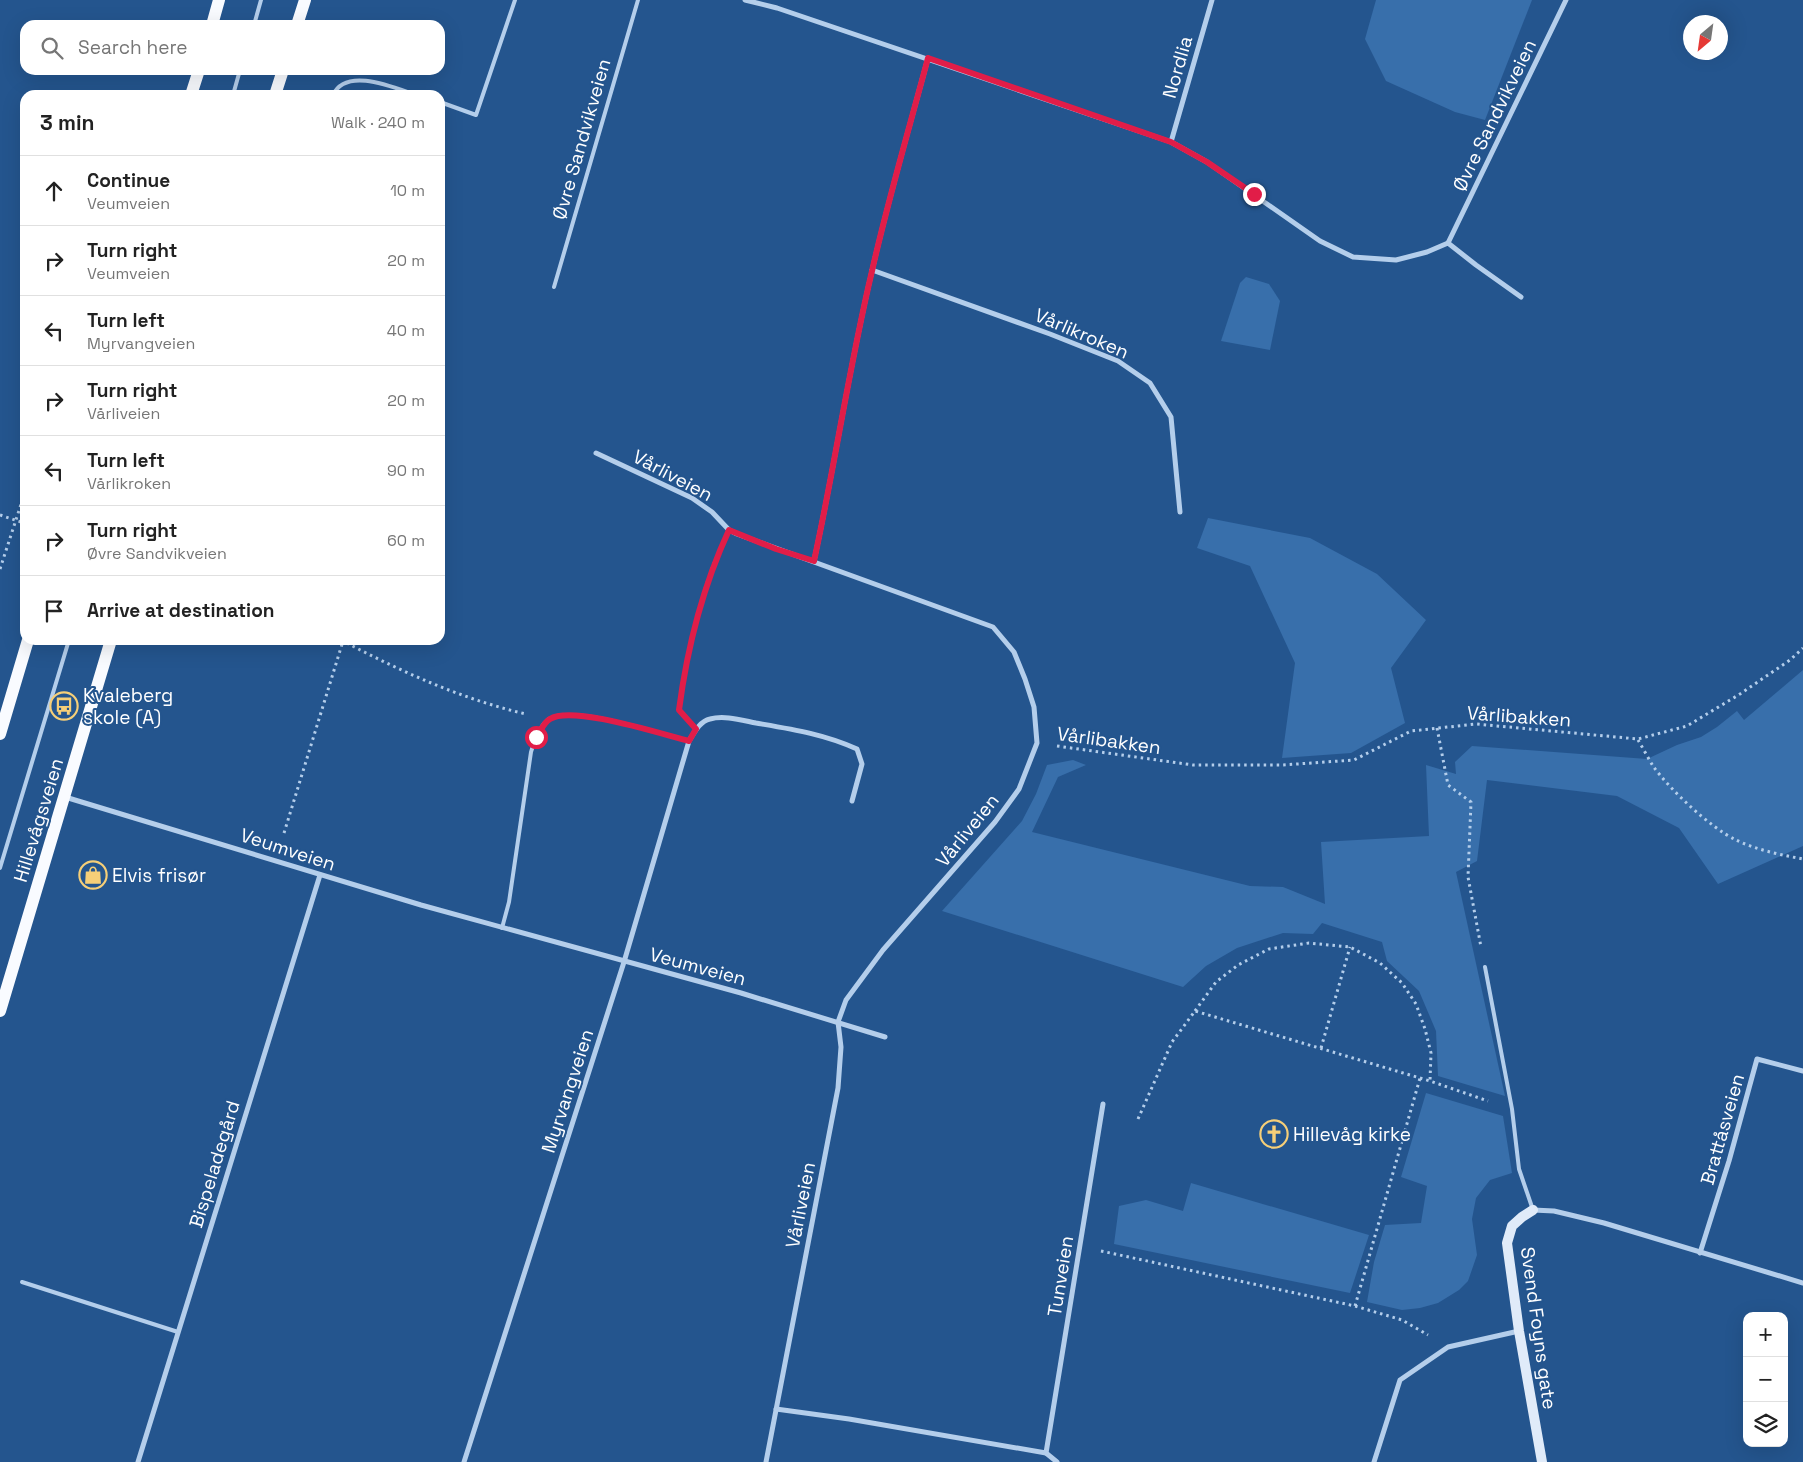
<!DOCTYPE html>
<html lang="en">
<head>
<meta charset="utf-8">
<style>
  :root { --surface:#fff; --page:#f2f2f2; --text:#222; --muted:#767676; --line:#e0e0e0 }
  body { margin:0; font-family:"Space Grotesk",sans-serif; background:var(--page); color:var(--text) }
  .controls { position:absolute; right:15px; bottom:15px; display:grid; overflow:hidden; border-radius:10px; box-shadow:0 5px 20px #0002 }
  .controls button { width:45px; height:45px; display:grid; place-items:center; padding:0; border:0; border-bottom:1px solid var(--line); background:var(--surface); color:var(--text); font:25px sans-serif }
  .compass { position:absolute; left:1683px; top:15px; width:45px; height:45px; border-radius:50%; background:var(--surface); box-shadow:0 5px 20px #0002; rotate:209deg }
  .stop { position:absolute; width:15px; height:15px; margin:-11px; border:4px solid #e11d48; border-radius:50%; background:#fff }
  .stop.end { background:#e11d48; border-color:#fff; box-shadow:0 1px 5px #0008 }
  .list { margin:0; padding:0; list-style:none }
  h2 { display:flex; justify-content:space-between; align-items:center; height:65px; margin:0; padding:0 20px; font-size:21px }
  h2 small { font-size:16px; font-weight:400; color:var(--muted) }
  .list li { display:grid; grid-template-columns:32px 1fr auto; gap:15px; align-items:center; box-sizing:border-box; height:70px; padding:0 20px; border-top:1px solid var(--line) }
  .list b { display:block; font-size:19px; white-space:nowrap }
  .list p { margin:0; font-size:16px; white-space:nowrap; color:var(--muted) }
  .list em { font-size:16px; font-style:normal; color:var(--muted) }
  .icon { flex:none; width:28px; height:28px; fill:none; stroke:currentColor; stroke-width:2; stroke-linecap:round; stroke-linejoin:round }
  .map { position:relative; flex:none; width:1803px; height:1462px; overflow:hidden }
  .search { position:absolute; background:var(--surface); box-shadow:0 5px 20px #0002; left:20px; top:20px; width:425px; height:55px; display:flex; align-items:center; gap:12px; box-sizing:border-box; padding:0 18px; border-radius:15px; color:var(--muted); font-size:19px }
  .panel { position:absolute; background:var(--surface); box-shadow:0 5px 20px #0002; left:20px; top:90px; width:425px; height:555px; border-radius:15px }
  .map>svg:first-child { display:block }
  .green { fill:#386fab }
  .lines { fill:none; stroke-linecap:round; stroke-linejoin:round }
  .path { stroke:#b4ceeb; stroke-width:3; stroke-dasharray:2.5 4; stroke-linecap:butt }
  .lane { stroke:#b4ceeb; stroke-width:4 }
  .street { stroke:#b4ceeb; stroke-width:5 }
  .secondary { stroke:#e0ebf9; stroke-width:10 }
  .primary { stroke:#f9fbff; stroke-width:12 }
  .route { stroke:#e11d48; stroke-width:6 }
  .labels { text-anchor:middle; stroke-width:4; stroke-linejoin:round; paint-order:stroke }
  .street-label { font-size:19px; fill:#fff; stroke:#24558e }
  .poi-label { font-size:19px; fill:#fff; stroke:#24558e; text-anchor:start }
</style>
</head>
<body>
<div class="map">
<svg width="1803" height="1462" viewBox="0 0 1803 1462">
  <rect width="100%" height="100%" fill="#24558e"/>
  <g class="green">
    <path d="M 1376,0 L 1532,0 L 1485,120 L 1455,112 L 1386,81 L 1365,39 Z"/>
    <path d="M 1246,277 L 1269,284 L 1280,301 L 1270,350 L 1221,341 L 1240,283 Z"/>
    <path d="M 1208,518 L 1310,538 L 1377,574 L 1426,620 L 1391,668 L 1405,723 L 1351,753 L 1282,758 L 1295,663 L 1250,566 L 1197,548 Z"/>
    <path d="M 1803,670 L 1803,846 L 1718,884 L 1679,828 L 1617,796 L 1487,780 L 1477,861 L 1456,872 L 1505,1096 L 1438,1076 L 1436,1031 L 1419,991 L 1387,961 L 1382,942 L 1322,923 L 1313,934 L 1283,933 L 1237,948 L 1206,966 L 1183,987 L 942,911 L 1022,821 L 1036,794 L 1047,765 L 1073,760 L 1086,765 L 1058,777 L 1032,832 L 1250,886 L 1283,887 L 1325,904 L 1321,842 L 1429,836 L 1426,765 L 1456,774 L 1455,762 L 1472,746 L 1647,759 L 1677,745 L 1701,737 L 1717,727 L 1737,711 L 1744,720 Z"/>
    <path d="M 1426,1093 L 1503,1116 L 1512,1173 L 1490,1180 L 1476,1198 L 1472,1219 L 1477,1255 L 1468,1281 L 1459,1290 L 1438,1303 L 1420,1308 L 1402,1310 L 1367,1302 L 1374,1262 L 1385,1225 L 1421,1223 L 1427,1186 L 1401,1177 Z"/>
    <path d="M 1191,1183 L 1369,1235 L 1350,1293 L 1114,1244 L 1119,1206 L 1146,1200 L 1183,1211 Z"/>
  </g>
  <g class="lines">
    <g class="path">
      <path d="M 0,515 L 24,523"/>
      <path d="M 0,569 L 25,492"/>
      <path d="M 341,640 C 400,671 461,699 526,714"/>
      <path d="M 683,714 L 679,710 C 685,662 700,593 720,549"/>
      <path d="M 1437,728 L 1448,785 L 1471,802 L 1468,877 L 1481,947"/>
      <path d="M 1638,740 C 1643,748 1648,758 1653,766 C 1670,790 1711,828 1736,840 C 1757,850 1781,855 1803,859"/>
      <path d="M 1057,746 L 1193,765 L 1283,765 L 1354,760 L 1411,731 L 1476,724 L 1638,739 L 1687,726 L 1740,694 L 1790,660 L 1803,648"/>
      <path d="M 284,833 L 343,641"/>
      <path d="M 1195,1011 L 1216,982 L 1238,965 L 1269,949 L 1309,943 L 1350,947 L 1380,963 L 1402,983 L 1416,1004 L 1425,1029 L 1431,1053 L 1430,1081"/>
      <path d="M 1321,1048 L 1350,947"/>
      <path d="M 1138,1119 L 1172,1042 L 1195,1011 L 1430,1081 L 1488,1101"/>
      <path d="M 1101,1251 L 1355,1306 L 1402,1320 L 1428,1335"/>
      <path d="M 1355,1306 L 1420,1078"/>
    </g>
    <g class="lane">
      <path d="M 254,25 L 261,0"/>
      <path d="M 233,95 L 240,70"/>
      <path d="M 333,95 C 346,66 395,88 416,95"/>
      <path d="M 440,102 L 476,115 L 515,0"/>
      <path d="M 554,287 L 638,0"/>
      <path d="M 0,868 L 69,640"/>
      <path d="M 502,928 L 509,902 L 531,752 C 534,742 540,725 549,719 C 572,704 661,734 689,741"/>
      <path d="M 1485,967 L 1512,1109 L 1519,1169 L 1533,1210"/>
      <path d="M 22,1282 L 178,1332"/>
    </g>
    <g class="street">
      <path d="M 745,0 L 777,8 L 1171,142 L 1207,162 L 1320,241 L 1353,257 L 1396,260 L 1427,252 L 1448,243 L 1476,265 L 1521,297"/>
      <path d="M 1171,142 L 1212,0"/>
      <path d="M 1448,243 L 1566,0"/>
      <path d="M 872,270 L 1050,334 L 1118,361 L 1150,383 L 1171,417 L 1180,512"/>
      <path d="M 596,453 L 692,498 L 712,512 L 729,530 L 737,534 L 993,627 L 1014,652 L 1025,679 L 1034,707 L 1037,743 L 1019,789 L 995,822 L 883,950 L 846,1000 L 838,1022 L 841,1047 L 838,1088 L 766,1462"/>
      <path d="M 814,561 C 835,465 849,367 872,271 C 888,200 909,129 928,58"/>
      <path d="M 65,797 L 421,905 L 741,993 L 885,1037"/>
      <path d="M 1533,1210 L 1554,1211 L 1604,1223 L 1803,1283"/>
      <path d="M 1700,1253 L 1729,1161 L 1757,1059 L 1803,1071"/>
      <path d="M 776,1409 L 849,1419 L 1046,1453"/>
      <path d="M 138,1462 L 320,875"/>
      <path d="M 464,1462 L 624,962 L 689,741 C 694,733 700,721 710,719 C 724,715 741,720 756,723 C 791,729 824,734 857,749 L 862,764 L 852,801"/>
      <path d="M 1057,1462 L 1046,1453 L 1103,1104"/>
      <path d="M 1374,1462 L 1400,1380 L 1448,1347 L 1519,1331"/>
    </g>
    <path class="secondary" d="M 1533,1210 L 1522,1217 L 1512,1226 L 1507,1243 L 1519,1331 L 1542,1462"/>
    <g class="primary">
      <path d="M 212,25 L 219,0"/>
      <path d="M 297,25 L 305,0"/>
      <path d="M 191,95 L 199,70"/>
      <path d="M 275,95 L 283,70"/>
      <path d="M 0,734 L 28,640"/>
      <path d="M 0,1011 L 111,640"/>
    </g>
  </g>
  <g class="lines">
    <path class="route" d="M 536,737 C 540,732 544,722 550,719 C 572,705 661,734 689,741 L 696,729 L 679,710 C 687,649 703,586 729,530 L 776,549 L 814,561 C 835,465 849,367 872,271 C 888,200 909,129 928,58 L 1171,142 L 1207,162 L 1254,194"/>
  </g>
  <defs>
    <g id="bus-ring" transform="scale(1.4375)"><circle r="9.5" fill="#24558e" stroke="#f6cf78" stroke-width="1.5"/><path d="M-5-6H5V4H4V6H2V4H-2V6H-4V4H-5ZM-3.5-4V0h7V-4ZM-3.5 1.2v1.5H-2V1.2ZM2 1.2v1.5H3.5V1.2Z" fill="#f6cf78"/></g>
    <g id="shop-ring" transform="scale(1.4375)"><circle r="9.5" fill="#24558e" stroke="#f6cf78" stroke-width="1.5"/><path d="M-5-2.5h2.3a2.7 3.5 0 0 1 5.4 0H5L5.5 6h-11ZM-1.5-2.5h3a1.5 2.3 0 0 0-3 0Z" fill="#f6cf78"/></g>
    <g id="church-ring" transform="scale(1.4375)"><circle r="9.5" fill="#24558e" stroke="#f6cf78" stroke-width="1.5"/><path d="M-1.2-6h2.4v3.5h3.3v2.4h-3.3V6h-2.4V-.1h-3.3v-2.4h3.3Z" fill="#f6cf78"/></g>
  </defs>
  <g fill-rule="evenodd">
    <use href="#bus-ring" x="64" y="706"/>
    <use href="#shop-ring" x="93" y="875"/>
    <use href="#church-ring" x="1274" y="1134"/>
  </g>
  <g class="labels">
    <g class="street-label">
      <text transform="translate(1177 67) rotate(-74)" y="7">Nordlia</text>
      <text transform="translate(1494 115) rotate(-64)" y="7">Øvre Sandvikveien</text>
      <text transform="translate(581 139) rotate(-74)" y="7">Øvre Sandvikveien</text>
      <text transform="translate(1082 333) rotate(23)" y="7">Vårlikroken</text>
      <text transform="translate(673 475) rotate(28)" y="7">Vårliveien</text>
      <text transform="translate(1519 716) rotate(4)" y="7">Vårlibakken</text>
      <text transform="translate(1109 740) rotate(8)" y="7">Vårlibakken</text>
      <text transform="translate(38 820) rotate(-73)" y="7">Hillevågsveien</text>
      <text transform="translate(967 830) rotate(-51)" y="7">Vårliveien</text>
      <text transform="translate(288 849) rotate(18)" y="7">Veumveien</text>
      <text transform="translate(698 966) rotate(15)" y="7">Veumveien</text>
      <text transform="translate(567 1091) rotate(-72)" y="7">Myrvangveien</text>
      <text transform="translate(1722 1129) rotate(-74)" y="7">Brattåsveien</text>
      <text transform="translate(214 1164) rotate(-73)" y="7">Bispeladegård</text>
      <text transform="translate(800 1205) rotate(-79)" y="7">Vårliveien</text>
      <text transform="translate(1060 1276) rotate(-81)" y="7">Tunveien</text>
      <text transform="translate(1539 1328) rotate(82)" y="7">Svend Foyns gate</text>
    </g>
    <g class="poi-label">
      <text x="83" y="702">Kvaleberg<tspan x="83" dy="22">skole (A)</tspan></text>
      <text x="112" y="882">Elvis frisør</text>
      <text x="1293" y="1141">Hillevåg kirke</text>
    </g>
  </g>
</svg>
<div class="controls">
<button>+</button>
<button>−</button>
<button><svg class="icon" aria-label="layers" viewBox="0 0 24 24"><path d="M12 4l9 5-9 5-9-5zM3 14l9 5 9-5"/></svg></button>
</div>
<svg class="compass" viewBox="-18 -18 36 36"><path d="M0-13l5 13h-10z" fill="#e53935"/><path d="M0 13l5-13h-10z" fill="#767676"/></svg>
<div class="stop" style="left:536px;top:737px"></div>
<div class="stop end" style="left:1254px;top:194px"></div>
<div class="search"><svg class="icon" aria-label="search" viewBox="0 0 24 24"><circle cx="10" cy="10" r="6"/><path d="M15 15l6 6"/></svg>Search here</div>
<section class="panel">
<h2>3 min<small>Walk · 240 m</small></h2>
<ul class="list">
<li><svg class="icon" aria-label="ahead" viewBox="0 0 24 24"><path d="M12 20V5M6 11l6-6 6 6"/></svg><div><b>Continue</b><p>Veumveien</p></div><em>10 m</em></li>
<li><svg class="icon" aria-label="right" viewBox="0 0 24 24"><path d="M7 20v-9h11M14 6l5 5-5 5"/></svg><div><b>Turn right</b><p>Veumveien</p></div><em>20 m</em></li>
<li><svg class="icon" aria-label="left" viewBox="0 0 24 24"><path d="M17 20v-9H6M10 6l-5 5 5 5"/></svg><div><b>Turn left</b><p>Myrvangveien</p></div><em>40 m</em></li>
<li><svg class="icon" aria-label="right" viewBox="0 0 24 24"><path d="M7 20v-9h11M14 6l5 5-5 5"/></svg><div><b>Turn right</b><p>Vårliveien</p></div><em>20 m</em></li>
<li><svg class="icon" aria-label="left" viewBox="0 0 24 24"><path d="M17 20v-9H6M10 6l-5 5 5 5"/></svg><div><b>Turn left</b><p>Vårlikroken</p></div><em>90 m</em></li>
<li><svg class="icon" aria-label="right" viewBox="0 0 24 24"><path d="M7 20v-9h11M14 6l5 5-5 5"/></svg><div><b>Turn right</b><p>Øvre Sandvikveien</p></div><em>60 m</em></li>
<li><svg class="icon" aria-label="arrive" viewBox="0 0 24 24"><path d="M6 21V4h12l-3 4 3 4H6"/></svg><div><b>Arrive at destination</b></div></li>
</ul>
</section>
</div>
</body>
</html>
